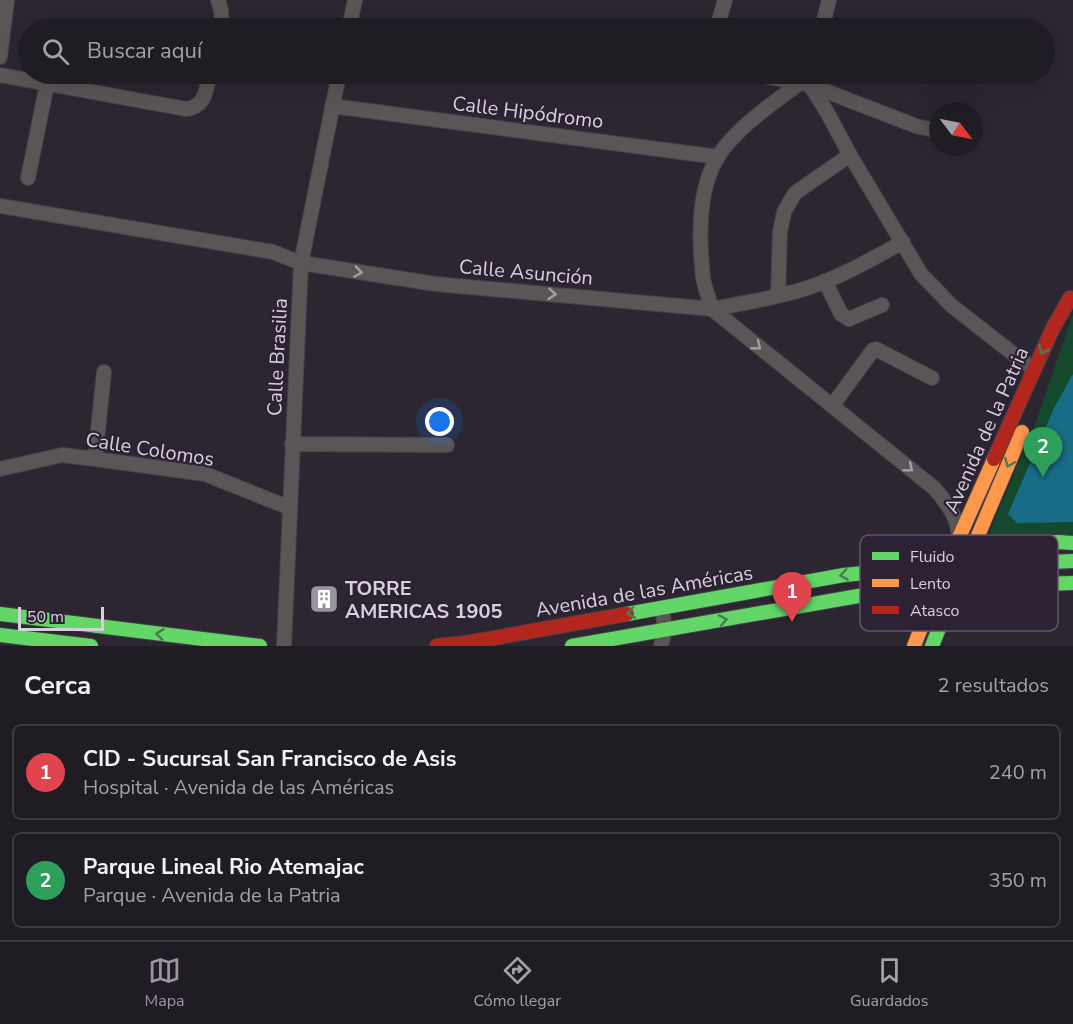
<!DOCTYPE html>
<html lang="es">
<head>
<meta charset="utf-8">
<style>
  :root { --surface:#201c24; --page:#28252c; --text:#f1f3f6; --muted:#a2a1a6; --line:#3d3a41; --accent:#9a94a0 }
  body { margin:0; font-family:"Nunito Sans",sans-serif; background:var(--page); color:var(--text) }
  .compass { position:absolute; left:929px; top:102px; width:54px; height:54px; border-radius:50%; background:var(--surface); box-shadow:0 6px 24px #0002; rotate:122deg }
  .scale { position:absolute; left:18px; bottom:15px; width:86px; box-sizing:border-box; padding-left:6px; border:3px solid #d6d0dc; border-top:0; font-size:16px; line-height:21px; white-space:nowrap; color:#d6d0dc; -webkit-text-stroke:4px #2c2234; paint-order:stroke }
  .you { position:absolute; left:440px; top:422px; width:21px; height:21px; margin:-15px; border:4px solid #fff; border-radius:50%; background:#1a73e8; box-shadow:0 0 0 9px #1a73e833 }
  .badge { display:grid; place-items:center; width:39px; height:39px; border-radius:50%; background:var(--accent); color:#fff; font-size:20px; font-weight:700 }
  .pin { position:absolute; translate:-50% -50px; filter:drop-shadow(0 2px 3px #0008) }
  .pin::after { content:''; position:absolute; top:32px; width:21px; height:18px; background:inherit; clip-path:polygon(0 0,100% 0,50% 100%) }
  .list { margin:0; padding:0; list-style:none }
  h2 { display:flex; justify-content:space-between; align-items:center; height:78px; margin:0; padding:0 24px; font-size:26px }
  h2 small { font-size:20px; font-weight:400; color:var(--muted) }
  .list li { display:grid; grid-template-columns:39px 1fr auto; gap:18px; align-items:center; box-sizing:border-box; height:96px; margin:0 12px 12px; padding:0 12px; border:2px solid var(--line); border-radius:9px }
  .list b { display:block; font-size:22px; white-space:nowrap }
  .list p { margin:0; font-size:20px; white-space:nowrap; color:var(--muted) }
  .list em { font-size:20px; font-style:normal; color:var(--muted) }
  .icon { flex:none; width:33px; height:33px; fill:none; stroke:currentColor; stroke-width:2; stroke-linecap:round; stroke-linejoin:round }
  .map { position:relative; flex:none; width:1073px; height:646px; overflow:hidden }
  .search { position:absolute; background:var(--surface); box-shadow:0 6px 24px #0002; left:18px; right:18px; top:18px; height:66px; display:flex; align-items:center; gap:15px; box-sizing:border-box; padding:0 21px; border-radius:33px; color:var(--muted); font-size:22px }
  .sheet { height:294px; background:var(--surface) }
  nav { display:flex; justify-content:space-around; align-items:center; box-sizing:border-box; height:84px; border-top:2px solid var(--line); background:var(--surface); font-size:16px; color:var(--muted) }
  nav a { display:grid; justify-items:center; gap:3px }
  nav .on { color:var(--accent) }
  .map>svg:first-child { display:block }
  .green { fill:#15492d }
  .water { fill:#186d86 }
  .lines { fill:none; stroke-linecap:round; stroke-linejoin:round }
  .street-casing { stroke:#46424b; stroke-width:16 }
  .fast-casing { stroke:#46424b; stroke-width:16 }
  .slow-casing { stroke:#46424b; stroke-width:16 }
  .jam-casing { stroke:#46424b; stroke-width:16 }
  .street { stroke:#5a5657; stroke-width:14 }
  .fast { stroke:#63d668; stroke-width:14 }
  .slow { stroke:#ff974d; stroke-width:14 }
  .jam { stroke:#b3261e; stroke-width:14 }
  .oneway { stroke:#a49fa7 }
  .oneway2 { stroke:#487c4e }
  .labels { text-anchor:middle; stroke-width:4.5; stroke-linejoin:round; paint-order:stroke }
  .street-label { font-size:20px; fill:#d6d0dc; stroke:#2c2234 }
  .poi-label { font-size:20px; font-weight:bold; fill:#d6d0dc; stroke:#2c2234; text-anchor:start }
  .key { fill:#2c2234; stroke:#5f5666; stroke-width:1.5 }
  .key-label { font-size:16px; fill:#d6d0dc }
</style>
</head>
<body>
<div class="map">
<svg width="1073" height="646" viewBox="0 0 1073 646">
  <rect width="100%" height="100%" fill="#2b2630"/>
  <path class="green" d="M 1073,314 L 1073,537 L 988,536 L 1037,419 Z"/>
  <path class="water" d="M 1073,374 L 1073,522 L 1017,523 L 1008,514 L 1054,408 Z"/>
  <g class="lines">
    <g class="street-casing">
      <g id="street">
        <path d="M 218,0 C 222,10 223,18 220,28"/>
        <path d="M 349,28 L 355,0"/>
        <path d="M 717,28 L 725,0"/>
        <path d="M 822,28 L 829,0"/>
        <path d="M 0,57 L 7,0"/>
        <path d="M 754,74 L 810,85 L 916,126 L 938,131"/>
        <path d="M 812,74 L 810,85 L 827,112 L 850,155 L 921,274 L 952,306 L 1034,370"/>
        <path d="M 0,75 L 186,109 C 206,107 206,89 210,74"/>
        <path d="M 332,106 L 718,157"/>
        <path d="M 28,178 L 47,84"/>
        <path d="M 0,206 L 273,252 L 301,263 L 436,284 L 712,309 L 934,488 C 947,503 957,516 959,536"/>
        <path d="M 825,281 L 841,314 L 849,319 L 882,305"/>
        <path d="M 778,296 L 780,232 L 784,212 L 795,193 L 850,155"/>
        <path d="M 712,309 C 709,299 705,288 703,278 C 702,270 702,262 701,255 C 699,216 701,172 729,142 C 749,119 776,101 800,83"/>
        <path d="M 712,309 C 744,303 777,298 807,288 C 841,277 872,259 903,242"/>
        <path d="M 832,406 L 873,350 L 876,349 L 932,378"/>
        <path d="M 292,444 L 447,445"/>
        <path d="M 95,459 L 104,372"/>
        <path d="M 0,469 L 62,455 L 95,459 L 205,474 L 290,508"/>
        <path d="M 284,646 L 301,263 L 339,74"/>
        <path d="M 661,646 L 665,630 L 662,608"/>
      </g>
    </g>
    <g class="fast-casing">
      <g id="fast">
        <path d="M 949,565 L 958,553 L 967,546 L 1058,542 L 1073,543"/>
        <path d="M 0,614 L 260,646"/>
        <path d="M 627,614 L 844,575 L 894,570 L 1073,561"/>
        <path d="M 0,635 L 91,646"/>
        <path d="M 572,646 L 864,595 L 937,587 L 1073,583"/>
        <path d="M 932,646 L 952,596"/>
      </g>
    </g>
    <g class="slow-casing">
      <g id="slow">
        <path d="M 977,538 L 1022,432"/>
        <path d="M 914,646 L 937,587 L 994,459"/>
      </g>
    </g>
    <g class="jam-casing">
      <g id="jam">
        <path d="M 994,459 L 1052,330 L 1070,298"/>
        <path d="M 437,646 L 466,643 L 627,614"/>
      </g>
    </g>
    <use href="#street" class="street"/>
    <use href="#fast" class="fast"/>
    <use href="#slow" class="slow"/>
    <use href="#jam" class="jam"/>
  </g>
  <defs><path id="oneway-chevron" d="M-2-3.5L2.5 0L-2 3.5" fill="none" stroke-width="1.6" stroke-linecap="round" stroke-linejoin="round" transform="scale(1.5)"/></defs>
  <g class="oneway">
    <use href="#oneway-chevron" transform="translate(358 272) rotate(9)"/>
    <use href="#oneway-chevron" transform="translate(552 294) rotate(5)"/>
    <use href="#oneway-chevron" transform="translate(757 346) rotate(39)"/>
    <use href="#oneway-chevron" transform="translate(909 468) rotate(39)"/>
  </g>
  <g class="oneway2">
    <use href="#oneway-chevron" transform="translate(1043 350) rotate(114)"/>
    <use href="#oneway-chevron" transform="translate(1009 463) rotate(113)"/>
    <use href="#oneway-chevron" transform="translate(844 575) rotate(172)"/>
    <use href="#oneway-chevron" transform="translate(631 613) rotate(170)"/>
    <use href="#oneway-chevron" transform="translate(723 620) rotate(-10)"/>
    <use href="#oneway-chevron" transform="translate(160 634) rotate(-173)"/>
  </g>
  <defs>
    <g id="building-square" transform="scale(1.5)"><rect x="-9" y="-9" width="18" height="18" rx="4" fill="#9a94a0" stroke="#2c2234"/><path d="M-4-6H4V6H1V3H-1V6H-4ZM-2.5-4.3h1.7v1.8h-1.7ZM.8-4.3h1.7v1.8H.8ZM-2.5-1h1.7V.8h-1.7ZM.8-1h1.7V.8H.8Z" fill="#fff"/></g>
  </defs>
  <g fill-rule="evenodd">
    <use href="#building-square" x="324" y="599"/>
  </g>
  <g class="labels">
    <g class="street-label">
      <text transform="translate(528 112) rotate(7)" y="7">Calle Hipódromo</text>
      <text transform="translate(526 272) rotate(5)" y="7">Calle Asunción</text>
      <text transform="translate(277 357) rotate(-87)" y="7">Calle Brasilia</text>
      <text transform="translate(986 430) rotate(-66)" y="7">Avenida de la Patria</text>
      <text transform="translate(150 449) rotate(9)" y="7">Calle Colomos</text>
      <text transform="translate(644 591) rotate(-10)" y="7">Avenida de las Américas</text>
    </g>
    <g class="poi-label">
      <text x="345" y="595">TORRE<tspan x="345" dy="23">AMERICAS 1905</tspan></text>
    </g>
  </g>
  <rect x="860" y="535" width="198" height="96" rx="9" class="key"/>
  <rect x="872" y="552" width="27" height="8" fill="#63d668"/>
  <rect x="872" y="579" width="27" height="8" fill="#ff974d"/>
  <rect x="872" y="606" width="27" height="8" fill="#b3261e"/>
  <g class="key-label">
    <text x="910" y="562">Fluido</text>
    <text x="910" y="589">Lento</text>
    <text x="910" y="616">Atasco</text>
  </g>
</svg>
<svg class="compass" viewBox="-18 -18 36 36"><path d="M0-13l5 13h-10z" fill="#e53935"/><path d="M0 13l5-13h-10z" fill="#a2a1a6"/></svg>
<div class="scale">50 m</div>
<div class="you"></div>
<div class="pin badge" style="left:792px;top:622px;background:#e0444e">1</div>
<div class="pin badge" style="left:1043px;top:477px;background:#2e9e5b">2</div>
<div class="search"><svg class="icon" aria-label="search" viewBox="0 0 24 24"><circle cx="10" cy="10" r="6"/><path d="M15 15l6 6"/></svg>Buscar aquí</div>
</div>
<section class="sheet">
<h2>Cerca<small>2 resultados</small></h2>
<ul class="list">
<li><span class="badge" style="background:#e0444e">1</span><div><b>CID - Sucursal San Francisco de Asis</b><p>Hospital · Avenida de las Américas</p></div><em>240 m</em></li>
<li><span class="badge" style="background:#2e9e5b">2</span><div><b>Parque Lineal Rio Atemajac</b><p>Parque · Avenida de la Patria</p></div><em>350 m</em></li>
</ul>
</section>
<nav>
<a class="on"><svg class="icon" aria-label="map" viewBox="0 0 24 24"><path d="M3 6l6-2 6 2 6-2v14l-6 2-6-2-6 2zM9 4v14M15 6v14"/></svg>Mapa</a>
<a><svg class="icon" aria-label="directions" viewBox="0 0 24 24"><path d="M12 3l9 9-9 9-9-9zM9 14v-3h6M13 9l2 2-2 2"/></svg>Cómo llegar</a>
<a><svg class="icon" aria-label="saved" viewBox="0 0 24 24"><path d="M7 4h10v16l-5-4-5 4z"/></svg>Guardados</a>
</nav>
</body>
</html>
